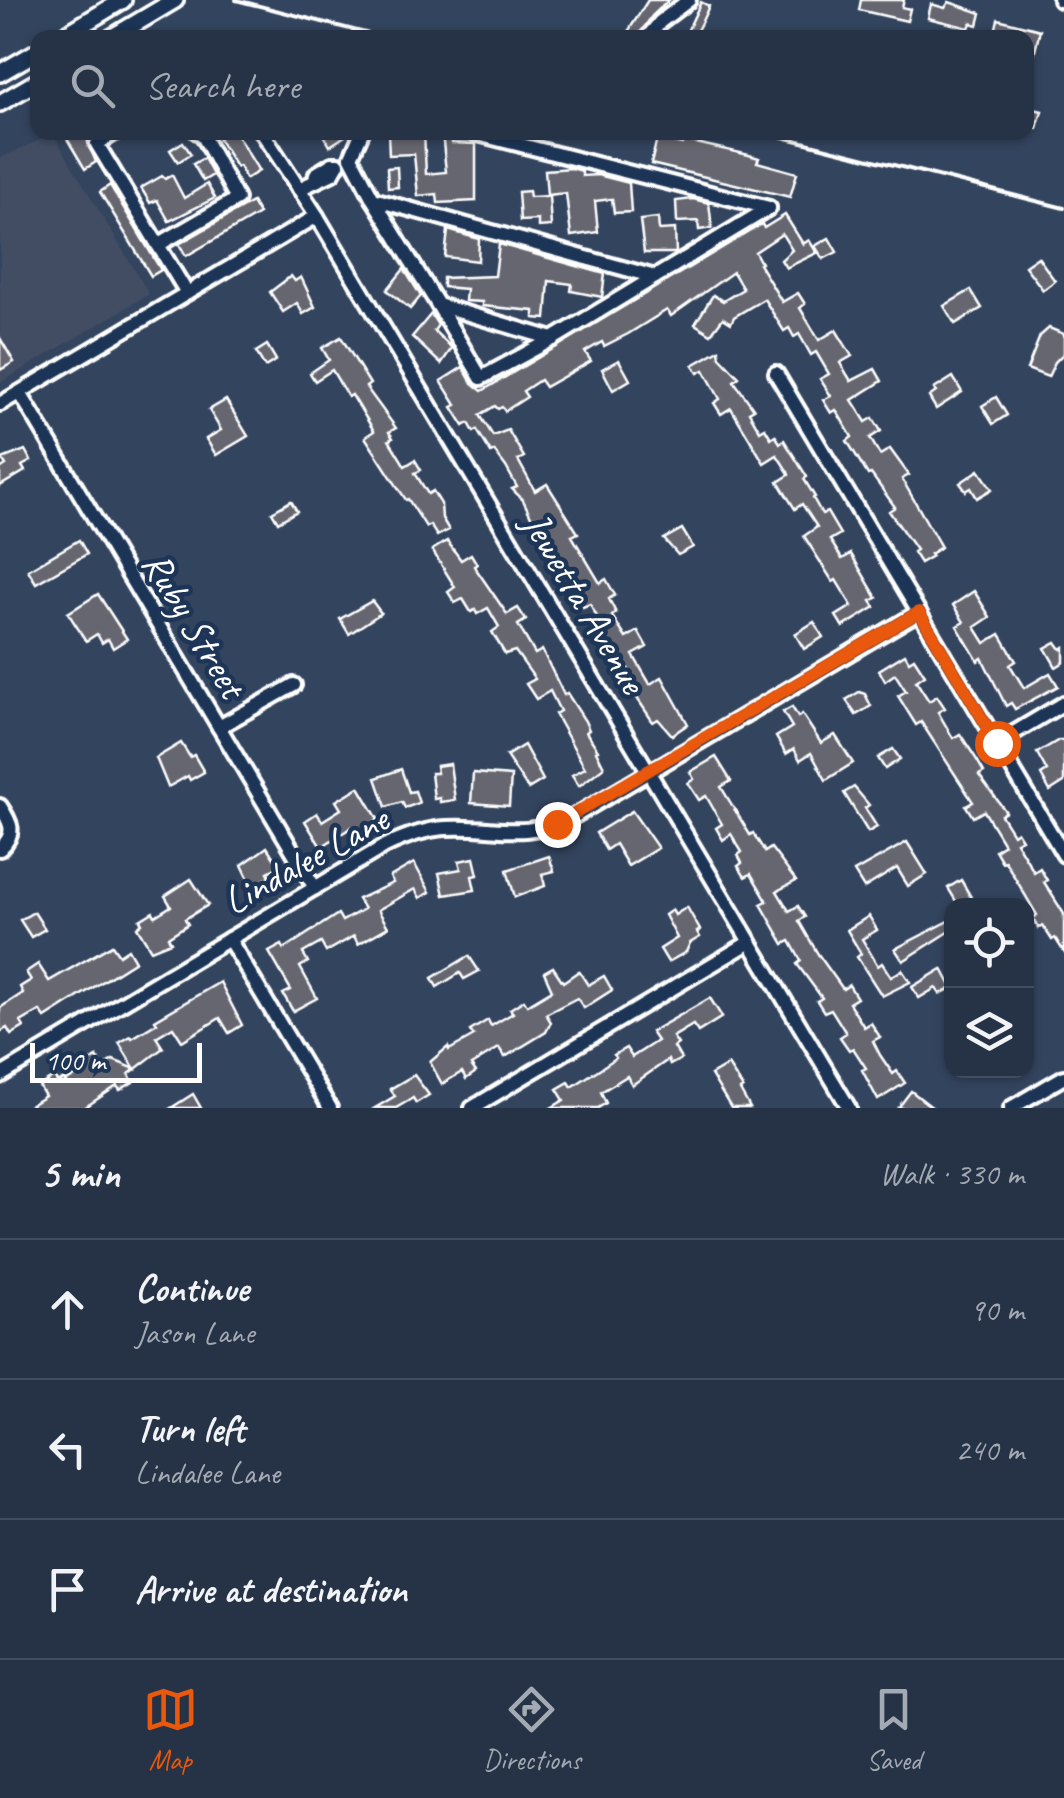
<!DOCTYPE html>
<html lang="en">
<head>
<meta charset="utf-8">
<style>
  :root { --surface:#263346; --page:#2e3b4d; --text:#f1f3f6; --muted:#a4aab3; --line:#424e5f; --accent:#ea580c }
  body { margin:0; font-family:Caveat,sans-serif; background:var(--page); color:var(--text) }
  .controls { position:absolute; right:30px; bottom:30px; display:grid; overflow:hidden; border-radius:20px; box-shadow:0 2px 8px #0004 }
  .controls button { width:90px; height:90px; display:grid; place-items:center; padding:0; border:0; border-bottom:2px solid var(--line); background:var(--surface); color:var(--text); font:50px sans-serif }
  .scale { position:absolute; left:30px; bottom:25px; width:172px; box-sizing:border-box; padding-left:10px; border:5px solid #fff; border-top:0; font-size:28px; line-height:35px; white-space:nowrap; color:#fff; -webkit-text-stroke:8px #1d3557; paint-order:stroke }
  .stop { position:absolute; width:30px; height:30px; margin:-22px; border:8px solid #ea580c; border-radius:50%; background:#fff }
  .stop.end { background:#ea580c; border-color:#fff; box-shadow:0 2px 10px #0008 }
  .list { margin:0; padding:0; list-style:none }
  h2 { display:flex; justify-content:space-between; align-items:center; height:130px; margin:0; padding:0 40px; font-size:42px }
  h2 small { font-size:32px; font-weight:400; color:var(--muted) }
  .list li { display:grid; grid-template-columns:65px 1fr auto; gap:30px; align-items:center; box-sizing:border-box; height:140px; padding:0 40px; border-top:2px solid var(--line) }
  .list b { display:block; font-size:38px; white-space:nowrap }
  .list p { margin:0; font-size:32px; white-space:nowrap; color:var(--muted) }
  .list em { font-size:32px; font-style:normal; color:var(--muted) }
  .icon { flex:none; width:55px; height:55px; fill:none; stroke:currentColor; stroke-width:2; stroke-linecap:round; stroke-linejoin:round }
  .map { position:relative; flex:none; width:1064px; height:1108px; overflow:hidden }
  .search { position:absolute; background:var(--surface); box-shadow:0 2px 8px #0004; left:30px; right:30px; top:30px; height:110px; display:flex; align-items:center; gap:25px; box-sizing:border-box; padding:0 35px; border-radius:20px; color:var(--muted); font-size:38px }
  .sheet { height:550px; background:var(--surface) }
  nav { display:flex; justify-content:space-around; align-items:center; box-sizing:border-box; height:140px; border-top:2px solid var(--line); background:var(--surface); font-size:28px; color:var(--muted) }
  nav a { display:grid; justify-items:center; gap:5px }
  nav .on { color:var(--accent) }
  .map>svg:first-child { display:block }
  .built { fill:#424e63 }
  .building { fill:#666670; stroke:#fff; stroke-width:2.5 }
  .lines { fill:none; stroke-linecap:round; stroke-linejoin:round }
  .minor-casing { stroke:#fff; stroke-width:20 }
  .major-casing { stroke:#fff; stroke-width:22 }
  .minor { stroke:#1d3557; stroke-width:12 }
  .major { stroke:#1d3557; stroke-width:15 }
  .rail { stroke:#fff; stroke-width:4 }
  .route { stroke:#ea580c; stroke-width:12 }
  .labels { text-anchor:middle; stroke-width:9; stroke-linejoin:round; paint-order:stroke }
  .street-label { font-size:40px; fill:#fff; stroke:#1d3557 }
</style>
</head>
<body>
<div class="map">
<svg width="1064" height="1108" viewBox="0 0 1064 1108">
  <rect width="100%" height="100%" fill="#33445e"/>
  <filter id="ink" filterUnits="userSpaceOnUse"><feTurbulence type="fractalNoise" baseFrequency=".01" numOctaves="2"/><feDisplacementMap in="SourceGraphic" scale="20" xChannelSelector="R" yChannelSelector="G"/><feConvolveMatrix kernelMatrix="1 2 1 2 8 2 1 2 1" color-interpolation-filters="sRGB"/></filter>
  <g filter="url(#ink)">
    <path class="built" d="M 53,134 L 149,294 L 0,383 L 0,158 Z"/>
    <g class="building">
      <path d="M 648,0 L 669,0 L 652,16 L 637,38 L 624,38 Z"/>
      <path d="M 861,0 L 904,0 L 902,7 L 910,9 L 907,21 L 859,10 Z"/>
      <path d="M 701,2 L 709,6 L 703,19 L 693,38 L 684,38 Z"/>
      <path d="M 949,2 L 981,13 L 978,25 L 971,23 L 969,28 L 928,18 L 931,4 L 945,8 Z"/>
      <path d="M 998,19 L 1040,30 L 1030,72 L 1026,71 L 1026,38 L 1007,38 L 995,32 Z"/>
      <path d="M 1026,107 L 1042,111 L 1037,128 L 1026,126 Z"/>
      <path d="M 73,132 L 84,132 L 96,162 L 85,169 L 66,137 Z"/>
      <path d="M 227,132 L 235,132 L 259,171 L 246,179 L 239,166 L 236,167 L 218,138 Z"/>
      <path d="M 322,132 L 351,132 L 330,146 Z"/>
      <path d="M 388,132 L 424,132 L 426,174 L 446,172 L 442,132 L 451,132 L 452,143 L 476,144 L 476,201 L 438,203 L 437,194 L 418,196 L 414,154 L 389,155 Z"/>
      <path d="M 657,138 L 682,144 L 683,140 L 749,155 L 759,158 L 757,162 L 797,173 L 790,197 L 651,164 Z"/>
      <path d="M 183,142 L 191,154 L 178,162 L 170,150 Z"/>
      <path d="M 204,158 L 213,175 L 203,181 L 193,164 Z"/>
      <path d="M 397,167 L 398,187 L 388,188 L 387,168 Z"/>
      <path d="M 572,168 L 582,171 L 582,176 L 598,175 L 629,183 L 631,212 L 614,213 L 612,199 L 595,201 L 598,232 L 571,236 L 566,193 L 547,195 L 545,170 Z"/>
      <path d="M 172,175 L 184,198 L 207,184 L 215,198 L 169,221 L 157,200 L 150,203 L 141,188 L 162,176 L 165,179 Z"/>
      <path d="M 110,185 L 161,270 L 151,276 L 100,192 Z"/>
      <path d="M 529,191 L 530,197 L 549,196 L 551,226 L 538,227 L 538,220 L 520,221 L 518,192 Z"/>
      <path d="M 693,199 L 709,203 L 712,228 L 699,230 L 698,221 L 677,222 L 676,201 Z"/>
      <path d="M 252,202 L 259,214 L 186,256 L 179,244 Z"/>
      <path d="M 785,215 L 803,244 L 809,240 L 817,253 L 786,268 L 781,260 L 792,250 L 782,234 L 755,252 L 761,263 L 759,264 L 782,302 L 798,293 L 805,304 L 800,308 L 819,340 L 836,330 L 852,356 L 840,363 L 851,381 L 875,369 L 882,381 L 852,400 L 866,422 L 873,418 L 881,431 L 870,438 L 880,455 L 890,449 L 909,475 L 902,479 L 941,547 L 930,554 L 932,556 L 920,563 L 913,552 L 916,550 L 889,511 L 895,507 L 871,474 L 868,475 L 854,452 L 847,441 L 852,437 L 836,410 L 831,413 L 823,400 L 831,396 L 820,379 L 829,374 L 816,352 L 811,355 L 799,334 L 794,337 L 789,328 L 784,331 L 764,299 L 734,317 L 731,323 L 723,318 L 711,334 L 695,324 L 713,295 L 723,301 L 743,289 L 733,272 L 671,316 L 667,310 L 628,334 L 604,346 L 602,342 L 585,352 L 591,361 L 545,387 L 540,380 L 523,391 L 527,397 L 505,411 L 502,407 L 498,409 L 495,406 L 480,415 L 493,436 L 508,430 L 524,457 L 518,460 L 535,491 L 547,484 L 578,533 L 572,536 L 600,583 L 606,579 L 615,595 L 609,599 L 616,613 L 612,616 L 626,638 L 638,631 L 647,647 L 633,655 L 650,684 L 662,677 L 688,724 L 672,735 L 658,719 L 653,722 L 627,683 L 633,679 L 629,670 L 612,644 L 607,647 L 599,635 L 605,631 L 590,604 L 583,607 L 564,569 L 561,570 L 554,558 L 559,555 L 544,528 L 538,531 L 523,500 L 512,489 L 517,487 L 506,467 L 494,451 L 491,453 L 477,430 L 474,432 L 469,423 L 464,426 L 452,407 L 456,405 L 441,381 L 463,367 L 472,383 L 482,391 L 762,224 L 764,228 Z"/>
      <path d="M 658,218 L 659,230 L 675,229 L 676,253 L 644,253 L 640,220 Z"/>
      <path d="M 448,230 L 479,239 L 478,261 L 445,257 Z"/>
      <path d="M 829,238 L 837,252 L 823,259 L 815,246 Z"/>
      <path d="M 499,244 L 605,274 L 602,297 L 571,291 L 572,284 L 549,281 L 546,319 L 534,318 L 534,311 L 482,306 L 482,302 L 465,301 L 466,289 L 443,287 L 443,278 L 495,276 Z"/>
      <path d="M 1038,257 L 1055,281 L 1043,290 L 1025,266 Z"/>
      <path d="M 404,269 L 421,296 L 410,309 L 387,290 Z"/>
      <path d="M 291,276 L 295,281 L 301,277 L 315,307 L 303,314 L 297,303 L 283,312 L 270,292 Z"/>
      <path d="M 971,290 L 982,308 L 955,324 L 944,306 Z"/>
      <path d="M 431,314 L 438,325 L 434,331 L 452,348 L 441,364 L 412,337 Z"/>
      <path d="M 1049,328 L 1064,334 L 1064,353 L 1055,362 L 1048,377 L 1027,369 L 1040,336 Z"/>
      <path d="M 341,337 L 370,384 L 366,387 L 396,428 L 389,432 L 393,438 L 389,440 L 405,466 L 415,460 L 421,470 L 415,473 L 428,494 L 433,491 L 441,504 L 442,518 L 449,530 L 437,536 L 430,525 L 426,527 L 408,499 L 406,500 L 365,437 L 374,431 L 352,395 L 348,397 L 332,370 L 315,381 L 310,373 L 329,360 L 322,348 Z"/>
      <path d="M 0,338 L 14,362 L 0,370 Z"/>
      <path d="M 267,345 L 276,360 L 265,367 L 256,352 Z"/>
      <path d="M 719,350 L 720,357 L 739,377 L 734,381 L 754,409 L 749,412 L 760,431 L 765,428 L 771,438 L 775,435 L 780,443 L 784,440 L 807,477 L 804,479 L 815,497 L 813,498 L 822,514 L 827,512 L 840,534 L 830,540 L 842,559 L 851,554 L 877,598 L 871,601 L 875,607 L 843,627 L 836,616 L 852,606 L 836,580 L 833,582 L 804,536 L 817,527 L 802,504 L 795,509 L 778,482 L 789,475 L 788,472 L 777,455 L 764,463 L 731,408 L 721,414 L 714,403 L 720,399 L 704,370 L 698,373 L 693,365 Z"/>
      <path d="M 619,360 L 630,380 L 613,390 L 602,369 Z"/>
      <path d="M 953,377 L 962,392 L 936,409 L 929,397 L 936,392 L 934,389 Z"/>
      <path d="M 996,397 L 1007,415 L 993,424 L 982,406 Z"/>
      <path d="M 226,400 L 248,436 L 216,455 L 206,439 L 221,430 L 209,410 Z"/>
      <path d="M 25,450 L 31,461 L 22,466 L 25,471 L 0,486 L 0,469 L 6,465 L 2,459 Z"/>
      <path d="M 979,470 L 992,489 L 977,498 L 971,488 L 966,491 L 960,483 Z"/>
      <path d="M 291,501 L 297,511 L 278,522 L 272,512 Z"/>
      <path d="M 682,529 L 693,547 L 678,555 L 664,539 Z"/>
      <path d="M 79,540 L 87,554 L 36,583 L 28,570 Z"/>
      <path d="M 447,541 L 461,560 L 471,554 L 477,564 L 474,566 L 507,614 L 518,608 L 526,620 L 518,625 L 535,654 L 542,650 L 564,695 L 567,693 L 585,721 L 589,730 L 586,732 L 598,750 L 596,751 L 604,767 L 579,786 L 572,775 L 585,768 L 555,714 L 560,711 L 550,691 L 536,699 L 526,684 L 535,679 L 515,651 L 505,654 L 492,632 L 499,627 L 488,608 L 477,614 L 475,610 L 471,612 L 463,599 L 455,603 L 448,592 L 455,587 L 432,550 Z"/>
      <path d="M 974,591 L 990,617 L 975,627 L 985,643 L 1000,634 L 1016,661 L 1010,665 L 1024,688 L 1050,673 L 1058,686 L 1015,709 L 1011,703 L 1006,706 L 982,658 L 978,661 L 957,626 L 964,622 L 953,605 Z"/>
      <path d="M 98,594 L 127,639 L 113,648 L 108,639 L 102,643 L 97,634 L 86,641 L 68,613 Z"/>
      <path d="M 372,601 L 381,613 L 349,634 L 340,619 Z"/>
      <path d="M 814,622 L 823,637 L 804,649 L 795,634 Z"/>
      <path d="M 1056,642 L 1061,649 L 1064,647 L 1064,662 L 1056,667 L 1045,648 Z"/>
      <path d="M 905,654 L 909,661 L 914,658 L 925,675 L 916,681 L 929,701 L 937,696 L 945,708 L 938,712 L 953,738 L 960,734 L 977,760 L 984,772 L 979,775 L 1006,812 L 1001,815 L 1013,834 L 1017,831 L 1022,839 L 1016,842 L 1034,872 L 1040,868 L 1047,880 L 1044,882 L 1064,914 L 1064,952 L 1055,938 L 1052,940 L 1043,926 L 1039,928 L 1033,918 L 1037,915 L 1005,861 L 1002,862 L 995,850 L 1004,844 L 984,811 L 973,817 L 966,806 L 973,802 L 958,779 L 921,722 L 916,725 L 898,696 L 906,691 L 895,674 L 885,681 L 879,670 Z"/>
      <path d="M 859,692 L 865,694 L 871,706 L 856,715 L 846,700 Z"/>
      <path d="M 792,707 L 798,717 L 802,714 L 821,743 L 835,735 L 853,763 L 826,780 L 811,753 L 800,760 L 794,749 L 786,754 L 776,737 L 792,727 L 783,712 Z"/>
      <path d="M 1059,740 L 1064,740 L 1064,782 L 1050,791 L 1041,775 L 1047,771 L 1037,753 Z"/>
      <path d="M 181,743 L 190,757 L 194,755 L 204,772 L 190,780 L 188,776 L 168,787 L 156,758 Z"/>
      <path d="M 524,745 L 543,780 L 528,789 L 506,756 Z"/>
      <path d="M 893,749 L 900,759 L 885,769 L 878,758 Z"/>
      <path d="M 716,757 L 731,781 L 721,787 L 750,835 L 753,833 L 765,852 L 771,848 L 796,881 L 777,891 L 789,911 L 798,906 L 805,917 L 799,921 L 818,954 L 843,989 L 849,985 L 857,998 L 849,1003 L 864,1027 L 871,1023 L 880,1037 L 873,1041 L 880,1055 L 893,1074 L 897,1071 L 905,1083 L 878,1100 L 862,1070 L 866,1068 L 853,1048 L 849,1050 L 840,1037 L 846,1033 L 831,1009 L 824,1012 L 817,1001 L 822,998 L 797,964 L 801,961 L 790,941 L 784,944 L 761,904 L 767,901 L 751,874 L 745,877 L 738,866 L 742,863 L 738,855 L 742,852 L 731,834 L 723,840 L 716,828 L 722,824 L 706,796 L 699,800 L 688,783 L 694,779 L 690,772 Z"/>
      <path d="M 450,764 L 455,800 L 440,802 L 440,798 L 434,799 L 431,773 L 437,773 L 436,766 Z"/>
      <path d="M 401,769 L 409,792 L 415,791 L 419,803 L 405,808 L 402,802 L 386,807 L 376,778 Z"/>
      <path d="M 473,773 L 511,776 L 509,806 L 471,803 Z"/>
      <path d="M 359,787 L 378,819 L 356,833 L 352,827 L 321,847 L 305,821 L 317,813 L 322,821 L 341,809 L 336,801 Z"/>
      <path d="M 854,787 L 869,805 L 865,808 L 877,827 L 868,832 L 844,793 Z"/>
      <path d="M 632,811 L 658,848 L 628,866 L 615,844 L 606,850 L 596,833 Z"/>
      <path d="M 907,842 L 927,874 L 908,886 L 897,868 L 864,888 L 854,872 Z"/>
      <path d="M 267,847 L 279,866 L 268,872 L 270,876 L 264,880 L 267,884 L 255,892 L 242,865 Z"/>
      <path d="M 549,856 L 554,871 L 542,874 L 545,886 L 515,897 L 507,870 Z"/>
      <path d="M 474,858 L 478,875 L 472,876 L 475,890 L 444,895 L 439,873 L 461,869 L 459,861 Z"/>
      <path d="M 414,863 L 430,892 L 420,898 L 415,889 L 378,910 L 388,927 L 358,944 L 354,936 L 326,952 L 321,943 L 303,953 L 308,962 L 300,967 L 317,998 L 293,1011 L 283,994 L 291,990 L 269,952 L 282,945 L 284,949 L 338,914 L 342,921 L 364,909 L 358,899 L 393,883 L 390,877 Z"/>
      <path d="M 191,879 L 208,905 L 185,919 L 188,924 L 168,937 L 171,942 L 151,950 L 137,927 L 142,923 L 140,920 L 153,912 L 155,916 L 171,906 L 165,896 Z"/>
      <path d="M 961,880 L 972,899 L 962,906 L 959,906 L 948,888 Z"/>
      <path d="M 687,907 L 700,930 L 697,932 L 700,937 L 690,943 L 686,952 L 668,962 L 660,949 L 677,938 L 665,915 L 672,910 L 675,915 Z"/>
      <path d="M 34,912 L 45,929 L 31,937 L 20,920 Z"/>
      <path d="M 869,916 L 877,930 L 862,939 L 878,966 L 882,963 L 891,977 L 902,970 L 910,982 L 882,996 L 857,957 L 861,954 L 847,930 Z"/>
      <path d="M 949,921 L 952,930 L 903,961 L 895,949 Z"/>
      <path d="M 112,945 L 119,955 L 128,949 L 135,961 L 45,1018 L 40,1011 L 21,1022 L 24,1027 L 11,1035 L 7,1028 L 0,1032 L 0,1008 L 23,993 L 20,987 L 31,980 L 26,972 L 38,964 L 49,981 Z"/>
      <path d="M 469,956 L 479,971 L 464,979 L 460,973 L 437,987 L 432,978 Z"/>
      <path d="M 553,967 L 563,982 L 579,971 L 588,985 L 604,976 L 612,990 L 584,1008 L 577,998 L 546,1014 L 551,1022 L 546,1032 L 505,1057 L 499,1048 L 471,1065 L 476,1072 L 466,1079 L 462,1072 L 442,1084 L 430,1062 L 448,1047 L 449,1050 L 474,1036 L 470,1031 L 488,1020 L 491,1026 L 513,1013 L 510,1009 L 524,1000 L 527,1005 L 552,990 L 544,972 Z"/>
      <path d="M 942,969 L 952,988 L 940,994 L 936,988 L 919,998 L 912,987 Z"/>
      <path d="M 220,982 L 242,1025 L 229,1033 L 220,1018 L 182,1041 L 173,1027 L 156,1037 L 163,1048 L 129,1074 L 133,1082 L 120,1090 L 117,1086 L 84,1108 L 26,1108 L 45,1096 L 39,1086 L 54,1077 L 58,1083 L 64,1079 L 65,1082 L 89,1067 L 87,1063 L 97,1057 L 103,1066 L 113,1060 L 135,1069 L 119,1043 L 131,1036 L 132,1038 L 157,1023 L 155,1020 Z"/>
      <path d="M 710,998 L 722,1017 L 698,1032 L 693,1025 L 673,1037 L 678,1044 L 674,1047 L 681,1059 L 670,1065 L 668,1060 L 632,1085 L 627,1076 L 601,1092 L 606,1103 L 598,1108 L 551,1108 L 564,1100 L 557,1089 L 569,1082 L 572,1087 L 616,1058 L 614,1055 L 626,1048 L 632,1057 L 657,1041 L 651,1032 Z"/>
      <path d="M 728,1065 L 743,1088 L 740,1090 L 750,1108 L 731,1108 L 711,1075 Z"/>
      <path d="M 414,1075 L 429,1095 L 416,1103 L 413,1098 L 396,1108 L 375,1108 L 395,1096 L 390,1089 Z"/>
      <path d="M 911,1091 L 933,1108 L 898,1108 Z"/>
      <path d="M 193,1094 L 201,1108 L 171,1108 Z"/>
    </g>
    <g class="lines">
      <g class="minor-casing">
        <g id="minor">
          <path d="M 1060,0 L 1064,1"/>
          <path d="M 647,38 L 660,22 L 689,0"/>
          <path d="M 116,132 L 97,144 L 187,293"/>
          <path d="M 262,132 L 317,216 L 849,1108"/>
          <path d="M 362,132 L 351,157 L 373,199 L 655,277 L 769,208"/>
          <path d="M 470,132 L 769,208"/>
          <path d="M 299,189 L 333,173 L 338,164 L 332,164 L 316,174 L 315,180"/>
          <path d="M 373,199 L 438,305 L 553,339 L 655,277"/>
          <path d="M 158,245 L 237,199 L 202,134 L 197,132"/>
          <path d="M 438,305 L 481,378 L 553,339"/>
          <path d="M 776,373 L 1064,855"/>
          <path d="M 20,393 L 315,888"/>
          <path d="M 0,404 L 317,216"/>
          <path d="M 219,727 L 294,685"/>
          <path d="M 997,743 L 1064,703"/>
          <path d="M 0,806 C 11,823 17,833 0,849"/>
          <path d="M 229,939 L 330,1108"/>
          <path d="M 0,1076 L 385,846 C 404,837 424,829 446,828 C 499,825 518,841 573,817 L 919,612"/>
          <path d="M 472,1108 L 750,942"/>
          <path d="M 1011,1108 L 1064,1077"/>
        </g>
      </g>
      <g class="major-casing">
        <g id="major">
          <path d="M 60,38 L 123,0"/>
          <path d="M 111,38 L 175,0"/>
          <path d="M 0,73 L 38,51"/>
          <path d="M 0,103 L 38,81"/>
        </g>
      </g>
      <use href="#minor" class="minor"/>
      <use href="#major" class="major"/>
      <g class="rail">
        <path d="M 236,0 L 385,38"/>
        <path d="M 763,132 L 1064,208"/>
      </g>
    </g>
  </g>
  <g class="lines" filter="url(#ink)">
    <path class="route" d="M 557,824 L 919,612 L 997,743"/>
  </g>
  <g class="labels">
    <g class="street-label">
      <text transform="translate(585 602) rotate(59)" y="14">Jewetta Avenue</text>
      <text transform="translate(195 624) rotate(59)" y="14">Ruby Street</text>
      <text transform="translate(305 859) rotate(-29)" y="14">Lindalee Lane</text>
    </g>
  </g>
</svg>
<div class="controls">
<button><svg class="icon" aria-label="locate" viewBox="0 0 24 24"><circle cx="12" cy="12" r="6"/><path d="M12 2v4M12 18v4M2 12h4M18 12h4"/></svg></button>
<button><svg class="icon" aria-label="layers" viewBox="0 0 24 24"><path d="M12 4l9 5-9 5-9-5zM3 14l9 5 9-5"/></svg></button>
</div>
<div class="scale">100 m</div>
<div class="stop" style="left:997px;top:743px"></div>
<div class="stop end" style="left:557px;top:824px"></div>
<div class="search"><svg class="icon" aria-label="search" viewBox="0 0 24 24"><circle cx="10" cy="10" r="6"/><path d="M15 15l6 6"/></svg>Search here</div>
</div>
<section class="sheet">
<h2>5 min<small>Walk · 330 m</small></h2>
<ul class="list">
<li><svg class="icon" aria-label="ahead" viewBox="0 0 24 24"><path d="M12 20V5M6 11l6-6 6 6"/></svg><div><b>Continue</b><p>Jason Lane</p></div><em>90 m</em></li>
<li><svg class="icon" aria-label="left" viewBox="0 0 24 24"><path d="M17 20v-9H6M10 6l-5 5 5 5"/></svg><div><b>Turn left</b><p>Lindalee Lane</p></div><em>240 m</em></li>
<li><svg class="icon" aria-label="arrive" viewBox="0 0 24 24"><path d="M6 21V4h12l-3 4 3 4H6"/></svg><div><b>Arrive at destination</b></div></li>
</ul>
</section>
<nav>
<a class="on"><svg class="icon" aria-label="map" viewBox="0 0 24 24"><path d="M3 6l6-2 6 2 6-2v14l-6 2-6-2-6 2zM9 4v14M15 6v14"/></svg>Map</a>
<a><svg class="icon" aria-label="directions" viewBox="0 0 24 24"><path d="M12 3l9 9-9 9-9-9zM9 14v-3h6M13 9l2 2-2 2"/></svg>Directions</a>
<a><svg class="icon" aria-label="saved" viewBox="0 0 24 24"><path d="M7 4h10v16l-5-4-5 4z"/></svg>Saved</a>
</nav>
</body>
</html>
